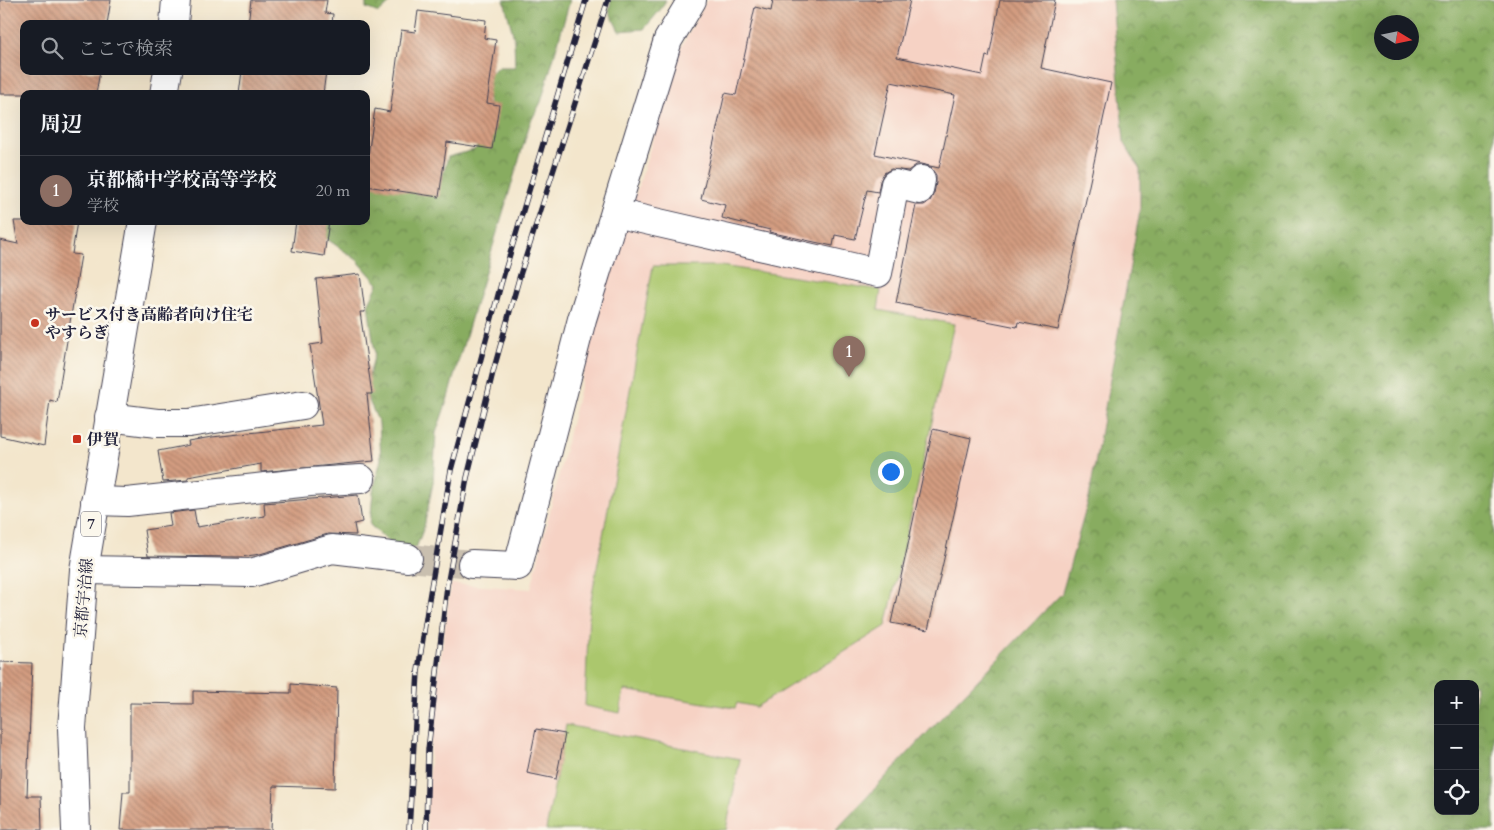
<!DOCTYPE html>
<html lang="ja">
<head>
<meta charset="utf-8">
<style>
  :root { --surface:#171b24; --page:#20242c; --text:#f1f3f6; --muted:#9ea1a6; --line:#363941; --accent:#c8321e }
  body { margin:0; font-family:Cardo,"Noto Serif JP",serif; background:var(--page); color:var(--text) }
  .controls { position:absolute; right:15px; bottom:15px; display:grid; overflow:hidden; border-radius:10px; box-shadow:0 5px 20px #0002 }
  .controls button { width:45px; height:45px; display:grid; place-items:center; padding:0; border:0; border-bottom:1px solid var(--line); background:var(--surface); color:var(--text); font:25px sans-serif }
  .compass { position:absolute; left:1374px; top:15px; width:45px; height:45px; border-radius:50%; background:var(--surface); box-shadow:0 5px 20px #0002; rotate:100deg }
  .you { position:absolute; left:890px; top:471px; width:18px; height:18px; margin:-12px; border:4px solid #fff; border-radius:50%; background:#1a73e8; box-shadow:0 0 0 8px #1a73e833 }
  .badge { display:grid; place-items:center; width:32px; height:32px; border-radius:50%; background:var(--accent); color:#fff; font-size:16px; font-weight:700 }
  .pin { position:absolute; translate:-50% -41px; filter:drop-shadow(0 1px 2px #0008) }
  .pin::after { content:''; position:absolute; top:26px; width:18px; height:15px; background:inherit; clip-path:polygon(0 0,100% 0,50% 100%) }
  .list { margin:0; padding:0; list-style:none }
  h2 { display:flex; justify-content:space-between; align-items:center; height:65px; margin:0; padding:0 20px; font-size:21px }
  h2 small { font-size:16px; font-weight:400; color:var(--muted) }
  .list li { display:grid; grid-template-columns:32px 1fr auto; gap:15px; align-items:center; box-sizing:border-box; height:70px; padding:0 20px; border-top:1px solid var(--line) }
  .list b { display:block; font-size:19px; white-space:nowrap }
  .list p { margin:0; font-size:16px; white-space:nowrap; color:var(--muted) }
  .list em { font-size:16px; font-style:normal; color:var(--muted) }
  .icon { flex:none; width:28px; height:28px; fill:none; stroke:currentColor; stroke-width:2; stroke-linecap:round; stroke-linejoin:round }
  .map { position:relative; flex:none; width:1494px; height:830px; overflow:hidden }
  .search { position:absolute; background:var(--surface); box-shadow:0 5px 20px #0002; left:20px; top:20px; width:350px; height:55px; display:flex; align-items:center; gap:12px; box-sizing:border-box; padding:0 18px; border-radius:10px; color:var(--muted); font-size:19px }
  .panel { position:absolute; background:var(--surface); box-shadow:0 5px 20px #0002; left:20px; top:90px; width:350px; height:135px; border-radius:10px }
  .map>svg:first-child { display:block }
  .built { fill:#f6d2c4 }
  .grass { fill:#abc76d; stroke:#667454 }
  .forest { fill:url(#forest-crowns); stroke:#55674e; fill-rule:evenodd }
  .building { fill:url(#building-back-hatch); fill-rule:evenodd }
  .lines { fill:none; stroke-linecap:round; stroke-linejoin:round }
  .minor-tunnel { stroke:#c9bfaf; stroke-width:28; stroke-dasharray:28 14; stroke-linecap:butt }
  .minor-casing { stroke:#413f51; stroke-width:30 }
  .major-casing { stroke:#413f51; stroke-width:30 }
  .minor { stroke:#fff; stroke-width:28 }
  .major { stroke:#fff; stroke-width:28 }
  .rail-casing { stroke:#22223b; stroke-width:5.5 }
  .rail { stroke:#fbf7ec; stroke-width:4; stroke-dasharray:11; stroke-linecap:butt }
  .poi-dot { fill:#c8321e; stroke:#fbf7ec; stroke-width:2 }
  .labels { text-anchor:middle; stroke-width:5; stroke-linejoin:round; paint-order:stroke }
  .shield { fill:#fbf7ec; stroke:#636270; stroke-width:1 }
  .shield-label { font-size:15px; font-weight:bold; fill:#22223b }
  .poi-label { font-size:16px; font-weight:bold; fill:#22223b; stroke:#fbf7ec; text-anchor:start }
  .street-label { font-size:16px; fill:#22223b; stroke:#fbf7ec }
</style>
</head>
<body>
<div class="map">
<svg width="1494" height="830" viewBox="0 0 1494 830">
  <defs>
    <pattern id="forest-crowns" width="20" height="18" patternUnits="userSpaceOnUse" patternTransform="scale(1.25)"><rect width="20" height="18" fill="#88ac60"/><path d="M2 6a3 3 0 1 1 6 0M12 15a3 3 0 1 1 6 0" fill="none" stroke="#6f8c50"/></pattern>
    <pattern id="building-back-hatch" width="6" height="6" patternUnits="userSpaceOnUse" patternTransform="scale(1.25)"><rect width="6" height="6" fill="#d39c80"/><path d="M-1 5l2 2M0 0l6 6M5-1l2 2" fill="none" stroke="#ab7f6a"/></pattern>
  </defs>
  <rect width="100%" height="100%" fill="#fbf7ec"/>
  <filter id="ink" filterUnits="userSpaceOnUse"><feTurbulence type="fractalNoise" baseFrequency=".02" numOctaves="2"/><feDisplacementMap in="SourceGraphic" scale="10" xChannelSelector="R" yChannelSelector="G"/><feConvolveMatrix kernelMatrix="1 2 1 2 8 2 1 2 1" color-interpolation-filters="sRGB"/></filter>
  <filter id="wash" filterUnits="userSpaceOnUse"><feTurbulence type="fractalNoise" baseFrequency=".0096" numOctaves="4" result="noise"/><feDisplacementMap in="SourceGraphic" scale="20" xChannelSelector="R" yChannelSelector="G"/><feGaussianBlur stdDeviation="1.12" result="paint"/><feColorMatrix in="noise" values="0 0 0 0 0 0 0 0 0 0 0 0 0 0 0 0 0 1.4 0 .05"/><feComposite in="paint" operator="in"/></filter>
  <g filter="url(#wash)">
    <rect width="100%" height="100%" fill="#f3e6cc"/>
    <path class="built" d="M 707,0 L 1117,0 L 1145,165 L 1146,207 L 1094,494 L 1068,589 L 838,830 L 426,830 L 433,712 L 451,584 L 531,589 L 611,260 L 639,185 L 680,49 Z"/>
    <g class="grass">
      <path d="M 653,266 L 721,266 L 881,290 L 878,310 L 954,324 L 886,626 L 756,707 L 737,703 L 735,708 L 624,690 L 620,713 L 585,706 L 589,611 Z"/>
      <path d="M 566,725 L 740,759 L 726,830 L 546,830 Z"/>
    </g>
    <g class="forest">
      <path d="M 366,0 L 393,0 L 379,13 L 366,8 Z"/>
      <path d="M 504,0 L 570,0 L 541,102 L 530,123 L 458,362 L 447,401 L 436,433 L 433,483 L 424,527 L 416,548 L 401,549 L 387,540 L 370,525 L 373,492 L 381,459 L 379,423 L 365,392 L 375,353 L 368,305 L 378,284 L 357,260 L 320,234 L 319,221 L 366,221 L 366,177 L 437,196 L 448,157 L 474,150 L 496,130 L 484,82 L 497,67 L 515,67 L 514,38 Z"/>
      <path d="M 611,0 L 666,0 L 661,9 L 644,29 L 619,31 L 609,11 Z"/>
      <path d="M 1112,0 L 1494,0 L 1494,830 L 836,830 L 941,718 L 1062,593 L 1089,498 L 1140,210 L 1140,169 L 1124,142 ZM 1412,22 L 1412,52 L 1382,52 L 1382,22 ZM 1438,684 L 1475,684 L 1475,811 L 1438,811 Z"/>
    </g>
    <g id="blocks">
      <g class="building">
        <path d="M 0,0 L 111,0 L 107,24 L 24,24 L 24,71 L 100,71 L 96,94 L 0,94 Z"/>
        <path d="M 251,0 L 327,0 L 325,13 L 333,14 L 332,24 L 248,24 Z"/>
        <path d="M 773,0 L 910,0 L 897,57 L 982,75 L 986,56 L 989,57 L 1000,0 L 1055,0 L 1041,68 L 1111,83 L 1058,330 L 1018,322 L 1017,327 L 896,303 L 916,205 L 924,205 L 930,201 L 934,193 L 936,183 L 936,175 L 931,168 L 925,165 L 916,165 L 908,171 L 891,169 L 884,173 L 880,181 L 878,192 L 867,190 L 855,239 L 835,235 L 833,246 L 769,232 L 770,230 L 722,218 L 725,205 L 701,199 L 725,93 L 736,95 L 755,7 L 771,11 ZM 891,82 L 955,95 L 939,168 L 875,154 Z"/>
        <path d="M 418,11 L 486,20 L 484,38 L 496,40 L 487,103 L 499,105 L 492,149 L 447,142 L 439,197 L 366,186 L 366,169 L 375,109 L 390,112 L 401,30 L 415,32 Z"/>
        <path d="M 242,71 L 326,71 L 323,94 L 239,94 Z"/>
        <path d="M 14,221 L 77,221 L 72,254 L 81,255 L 57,402 L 50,400 L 44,446 L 0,436 L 0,240 L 18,244 Z"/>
        <path d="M 296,221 L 329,221 L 324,256 L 292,251 Z"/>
        <path d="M 360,274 L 365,312 L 360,312 L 372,394 L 367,394 L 374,461 L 261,472 L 261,464 L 188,477 L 188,480 L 163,482 L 158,451 L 189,445 L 188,441 L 212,437 L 322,425 L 310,345 L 323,343 L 316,279 Z"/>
        <path d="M 933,429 L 971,438 L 928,630 L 891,623 Z"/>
        <path d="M 358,495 L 362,522 L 354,524 L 356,535 L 328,534 L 260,554 L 241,557 L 148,556 L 144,530 L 171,526 L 169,513 L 194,510 L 197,527 L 265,516 L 264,503 Z"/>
        <path d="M 0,662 L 32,663 L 27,796 L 41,796 L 42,830 L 0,830 Z"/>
        <path d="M 291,684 L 337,688 L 335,788 L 273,786 L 271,830 L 120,830 L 123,792 L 130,792 L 130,703 L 193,704 L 193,691 L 291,693 Z"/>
        <path d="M 536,729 L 565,734 L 556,779 L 527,773 Z"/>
      </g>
    </g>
  </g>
  <g filter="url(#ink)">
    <use href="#blocks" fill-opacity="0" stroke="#413f51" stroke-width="1"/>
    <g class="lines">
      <path class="minor-tunnel" d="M 408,558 L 472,564"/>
      <g class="minor-casing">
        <g id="minor">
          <path d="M 615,213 L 878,273 L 895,184 L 919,190 L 921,180"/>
          <path d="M 109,417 L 157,423 L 189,423 L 303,405"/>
          <path d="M 95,501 L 127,502 L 310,482 L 361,479"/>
          <path d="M 472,564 L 518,566 L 582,319 L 668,40 L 692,0"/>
          <path d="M 84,570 L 251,573 L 332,549 L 408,558"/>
        </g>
      </g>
      <g class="major-casing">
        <g id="major">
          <path d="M 174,24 L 176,0"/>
          <path d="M 164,94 L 168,71"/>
          <path d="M 76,830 L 72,728 L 84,570 L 143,221"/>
        </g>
      </g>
      <use href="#minor" class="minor"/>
      <use href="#major" class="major"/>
      <g class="rail-casing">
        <g id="rail">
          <path d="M 409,830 L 418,671 L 428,605 L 451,470 L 501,284 L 586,0"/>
          <path d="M 426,830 L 428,750 L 447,586 L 467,478 L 493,372 L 520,275 L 608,0"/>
        </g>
      </g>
      <use href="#rail" class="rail"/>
    </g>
  </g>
  <g class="poi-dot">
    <circle cx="35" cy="323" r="5"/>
    <rect x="72" y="434" width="10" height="10" rx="2.5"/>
  </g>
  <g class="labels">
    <rect class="shield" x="81" y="511.5" width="20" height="25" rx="4"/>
    <g class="shield-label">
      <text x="91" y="529">7</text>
    </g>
    <g class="poi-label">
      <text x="45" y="320">サービス付き高齢者向け住宅<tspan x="45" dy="18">やすらぎ</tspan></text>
      <text x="87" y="445">伊賀</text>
    </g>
    <g class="street-label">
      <text transform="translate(83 598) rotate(-85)" y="6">京都宇治線</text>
    </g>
  </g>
</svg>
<div class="controls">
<button>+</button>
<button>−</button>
<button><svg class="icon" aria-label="locate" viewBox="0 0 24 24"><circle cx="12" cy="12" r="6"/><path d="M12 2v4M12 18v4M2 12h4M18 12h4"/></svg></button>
</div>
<svg class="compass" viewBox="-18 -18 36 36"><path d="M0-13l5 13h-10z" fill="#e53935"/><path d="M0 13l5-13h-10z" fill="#9ea1a6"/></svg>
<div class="you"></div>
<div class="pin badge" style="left:849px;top:377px;background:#8d6e63">1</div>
<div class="search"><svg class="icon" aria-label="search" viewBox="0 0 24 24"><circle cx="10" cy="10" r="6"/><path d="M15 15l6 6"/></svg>ここで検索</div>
<section class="panel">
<h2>周辺<small></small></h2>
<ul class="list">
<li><span class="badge" style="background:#8d6e63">1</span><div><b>京都橘中学校高等学校</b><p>学校</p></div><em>20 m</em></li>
</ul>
</section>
</div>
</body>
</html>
